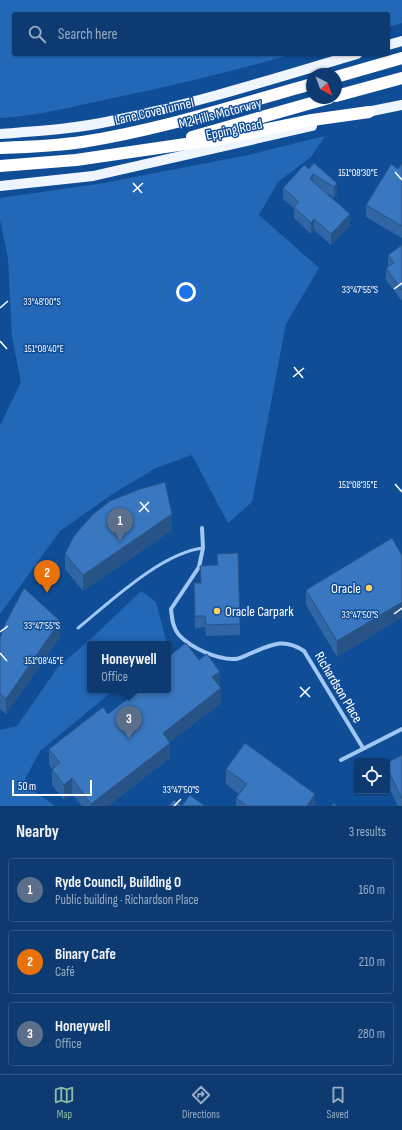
<!DOCTYPE html>
<html lang="en">
<head>
<meta charset="utf-8">
<style>
  :root { --surface:#0c3a71; --page:#154176; --text:#f1f3f6; --muted:#9aadc3; --line:#2c5484; --accent:#8abfa5 }
  body { margin:0; font-family:"Sofia Sans Condensed",sans-serif; background:var(--page); color:var(--text) }
  .controls { position:absolute; right:12px; bottom:12px; display:grid; overflow:hidden; border-radius:4px; box-shadow:0 1px 3px #0004 }
  .controls button { width:36px; height:36px; display:grid; place-items:center; padding:0; border:0; border-bottom:1px solid var(--line); background:var(--surface); color:var(--text); font:20px sans-serif }
  .compass { position:absolute; left:306px; top:68px; width:36px; height:36px; border-radius:50%; background:var(--surface); box-shadow:0 1px 3px #0004; rotate:139deg }
  .scale { position:absolute; left:12px; bottom:10px; width:80px; box-sizing:border-box; padding-left:4px; border:2px solid #fff; border-top:0; font-size:11px; line-height:14px; white-space:nowrap; color:#fff; -webkit-text-stroke:3px #104d97; paint-order:stroke }
  .you { position:absolute; left:186px; top:292px; width:14px; height:14px; margin:-10px; border:3px solid #fff; border-radius:50%; background:#1a73e8; box-shadow:0 0 0 6px #1a73e833 }
  .badge { display:grid; place-items:center; width:26px; height:26px; border-radius:50%; background:var(--accent); color:#fff; font-size:13px; font-weight:700 }
  .pin { position:absolute; translate:-50% -33px; filter:drop-shadow(0 1px 2px #0008) }
  .pin::after { content:''; position:absolute; top:21px; width:14px; height:12px; background:inherit; clip-path:polygon(0 0,100% 0,50% 100%) }
  .popup { position:absolute; left:87px; top:641px; width:84px; height:52px; box-sizing:border-box; display:grid; place-content:center; border-radius:4px; background:var(--surface); filter:drop-shadow(0 1px 3px #0005); font-size:13px; white-space:nowrap; color:var(--muted) }
  .popup b { font-size:15px; color:var(--text) }
  .popup::after { content:''; position:absolute; left:50%; top:100%; margin-left:-8px; border:8px solid transparent; border-top-color:var(--surface) }
  .list { margin:0; padding:0; list-style:none }
  h2 { display:flex; justify-content:space-between; align-items:center; height:52px; margin:0; padding:0 16px; font-size:17px }
  h2 small { font-size:13px; font-weight:400; color:var(--muted) }
  .list li { display:grid; grid-template-columns:26px 1fr auto; gap:12px; align-items:center; box-sizing:border-box; height:64px; margin:0 8px 8px; padding:0 8px; border:1px solid var(--line); border-radius:4px }
  .list b { display:block; font-size:15px; white-space:nowrap }
  .list p { margin:0; font-size:13px; white-space:nowrap; color:var(--muted) }
  .list em { font-size:13px; font-style:normal; color:var(--muted) }
  .icon { flex:none; width:22px; height:22px; fill:none; stroke:currentColor; stroke-width:2; stroke-linecap:round; stroke-linejoin:round }
  .map { position:relative; flex:none; width:402px; height:806px; overflow:hidden }
  .search { position:absolute; background:var(--surface); box-shadow:0 1px 3px #0004; left:12px; right:12px; top:12px; height:44px; display:flex; align-items:center; gap:10px; box-sizing:border-box; padding:0 14px; border-radius:4px; color:var(--muted); font-size:15px }
  .sheet { height:268px; background:var(--surface) }
  nav { display:flex; justify-content:space-around; align-items:center; box-sizing:border-box; height:56px; border-top:1px solid var(--line); background:var(--surface); font-size:11px; color:var(--muted) }
  nav a { display:grid; justify-items:center; gap:2px }
  nav .on { color:var(--accent) }
  .map>svg:first-child { display:block }
  .green { fill:#2367b7 }
  .lines { fill:none; stroke-linecap:round; stroke-linejoin:round }
  .lane { stroke:#a1c7f4; stroke-width:3 }
  .street { stroke:#a1c7f4; stroke-width:4 }
  .primary { stroke:#eef5ff; stroke-width:10 }
  .highway { stroke:#fff; stroke-width:12 }
  .wall { fill:#3166a5 }
  .shaded-wall { fill:#285386 }
  .building { fill:#3977c0; stroke:#285386 }
  .ticks { fill:none; stroke:#fff; stroke-width:1.5 }
  .poi-dot { fill:#ffd164; stroke:#104d97; stroke-width:1.5 }
  .labels { text-anchor:middle; stroke-width:3; stroke-linejoin:round; paint-order:stroke }
  .street-label { font-size:14px; fill:#fff; stroke:#104d97 }
  .poi-label { font-size:14px; fill:#fff; stroke:#104d97; text-anchor:end }
  .ticks-label { font-size:10px; text-anchor:middle; fill:#fff; stroke:#104d97; stroke-width:3; stroke-linejoin:round; paint-order:stroke }
</style>
</head>
<body>
<div class="map">
<svg width="402" height="806" viewBox="0 0 402 806">
  <rect width="100%" height="100%" fill="#104d97"/>
  <g class="green">
    <path d="M 0,0 L 402,0 L 402,23 L 388,27 L 388,14 L 14,14 L 14,54 L 293,54 C 233,71 174,86 113,98 C 76,106 38,116 0,118 Z"/>
    <path d="M 325,136 L 311,157 L 278,182 L 259,215 L 319,268 L 286,324 L 252,502 L 228,523 L 192,455 L 156,468 L 114,493 L 60,531 L 0,614 L 0,426 L 21,382 L 12,337 L 8,258 L 0,220 L 0,198 L 104,183 L 248,155 Z"/>
    <path d="M 141,591 L 156,602 L 167,644 L 90,644 L 90,690 L 114,690 L 40,751 L 23,783 L 55,806 L 0,806 L 0,730 L 17,726 L 58,667 L 92,638 Z"/>
  </g>
  <g class="lines">
    <path class="lane" d="M 78,628 C 110,602 161,553 203,548"/>
    <g class="street">
      <path d="M 202,528 L 203,548 L 199,567 L 171,609 C 172,619 173,628 179,635 C 191,648 218,660 235,659 C 239,659 245,656 249,654 C 271,645 283,637 304,651 L 363,748"/>
      <path d="M 341,760 L 402,729"/>
    </g>
    <g class="primary">
      <path d="M 388,45 L 402,41"/>
      <path d="M 362,113 L 402,105"/>
      <path d="M 0,134 C 37,131 75,129 111,121 C 194,104 276,78 357,54"/>
      <path d="M 0,186 L 93,176 L 312,126"/>
    </g>
    <g class="highway">
      <path d="M 336,77 L 402,58"/>
      <path d="M 336,96 L 402,78"/>
      <path d="M 192,137 L 329,98"/>
      <path d="M 0,148 C 27,147 55,146 82,142 C 160,130 236,105 312,84"/>
      <path d="M 0,166 L 76,160 L 220,139 L 312,120 L 369,112"/>
    </g>
  </g>
  <g class="wall">
    <path d="M 402,163 L 402,238 L 366,217 L 366,205 L 398,169 Z"/>
    <path d="M 309,169 L 337,183 L 337,195 L 334,198 L 327,193 L 350,225 L 331,245 L 314,230 L 311,234 L 294,218 L 294,208 L 283,199 L 283,188 Z"/>
    <path d="M 402,245 L 402,301 L 386,280 L 386,268 L 388,267 L 388,255 Z"/>
    <path d="M 172,530 L 83,591 L 65,569 L 65,554 Z"/>
    <path d="M 217,554 L 240,624 L 240,635 L 206,636 L 205,627 L 195,628 L 194,583 L 201,583 L 200,566 L 217,565 Z"/>
    <path d="M 402,555 L 402,617 L 337,657 L 306,605 L 306,590 Z"/>
    <path d="M 60,637 L 6,714 L 0,709 L 0,638 Z"/>
    <path d="M 220,687 L 221,703 L 170,742 L 170,758 L 108,806 L 82,806 L 72,794 L 64,800 L 52,785 L 52,769 L 49,764 L 49,749 L 108,714 Z"/>
    <path d="M 402,755 L 402,806 L 398,806 L 387,784 L 387,763 Z"/>
    <path d="M 226,769 L 315,806 L 236,806 L 236,798 L 239,794 L 226,784 Z"/>
  </g>
  <g class="shaded-wall">
    <path d="M 313,174 L 313,185 L 310,179 Z"/>
    <path d="M 337,183 L 337,195 L 334,198 L 334,187 Z"/>
    <path d="M 350,214 L 350,225 L 331,245 L 331,234 Z"/>
    <path d="M 314,219 L 314,230 L 311,234 L 311,223 Z"/>
    <path d="M 172,514 L 172,530 L 83,591 L 83,575 Z"/>
    <path d="M 402,602 L 402,617 L 337,657 L 337,641 Z"/>
    <path d="M 60,621 L 60,637 L 6,714 L 6,699 Z"/>
    <path d="M 220,672 L 220,687 L 212,693 L 212,677 Z"/>
    <path d="M 221,688 L 221,703 L 163,748 L 163,733 Z"/>
    <path d="M 170,743 L 170,758 L 108,806 L 91,806 L 91,804 Z"/>
    <path d="M 72,778 L 72,794 L 64,800 L 64,785 Z"/>
    <path d="M 315,794 L 315,806 L 307,806 Z"/>
  </g>
  <g class="building">
    <path d="M 314,163 L 337,183 L 334,187 L 313,174 L 310,179 L 350,214 L 331,234 L 314,219 L 311,223 L 294,207 L 299,202 L 283,188 L 304,165 L 309,169 Z"/>
    <path d="M 402,163 L 402,226 L 366,205 L 391,164 L 398,169 Z"/>
    <path d="M 402,245 L 402,290 L 386,268 L 394,263 L 388,255 Z"/>
    <path d="M 165,482 L 172,514 L 83,575 L 65,554 L 74,536 L 93,514 L 110,501 L 140,489 Z"/>
    <path d="M 392,538 L 402,555 L 402,602 L 337,641 L 306,590 Z"/>
    <path d="M 238,553 L 240,624 L 206,625 L 205,616 L 195,616 L 194,583 L 201,583 L 200,566 L 218,565 L 217,554 Z"/>
    <path d="M 24,588 L 60,621 L 6,699 L 0,694 L 0,638 L 4,626 Z"/>
    <path d="M 186,643 L 199,660 L 207,654 L 220,672 L 212,677 L 221,688 L 163,733 L 170,743 L 91,804 L 72,778 L 64,785 L 52,769 L 60,763 L 49,749 L 103,707 L 108,714 L 139,690 L 168,690 L 168,657 Z"/>
    <path d="M 245,743 L 315,794 L 307,806 L 247,806 L 236,798 L 247,784 L 226,769 Z"/>
    <path d="M 402,755 L 402,799 L 387,768 L 387,763 Z"/>
    <path d="M 190,795 L 205,806 L 169,806 L 174,800 L 182,806 Z"/>
    <path d="M 333,803 L 337,806 L 332,806 Z"/>
  </g>
  <path class="ticks" d="M 395,172 L 402,180M 133,183 L 142,193M 133,192 L 143,183M 394,289 L 402,283M 0,308 L 8,301M 0,341 L 7,349M 294,367 L 303,378M 293,377 L 304,368M 395,484 L 402,492M 140,502 L 149,512M 139,512 L 149,502M 394,614 L 402,608M 0,632 L 8,626M 0,653 L 7,661M 300,687 L 310,697M 300,697 L 310,687M 174,806 L 181,799"/>
  <g class="poi-dot">
    <circle cx="369" cy="588" r="4"/>
    <circle cx="217" cy="611" r="4"/>
  </g>
  <g class="labels">
    <g class="street-label">
      <text transform="translate(154 111) rotate(-13)" y="5">Lane Cove Tunnel</text>
      <text transform="translate(220 113) rotate(-15)" y="5">M2 Hills Motorway</text>
      <text transform="translate(234 129) rotate(-12)" y="5">Epping Road</text>
      <text transform="translate(339 687) rotate(59)" y="5">Richardson Place</text>
    </g>
    <g class="poi-label">
      <text x="361" y="593">Oracle</text>
      <text x="225" y="616" text-anchor="start">Oracle Carpark</text>
    </g>
  </g>
  <g class="ticks-label">
    <text x="358" y="176">151°08'30"E</text>
    <text x="360" y="293">33°47'55"S</text>
    <text x="42" y="305">33°48'00"S</text>
    <text x="44" y="352">151°08'40"E</text>
    <text x="358" y="488">151°08'35"E</text>
    <text x="360" y="618">33°47'50"S</text>
    <text x="42" y="629">33°47'55"S</text>
    <text x="44" y="664">151°08'45"E</text>
    <text x="181" y="793">33°47'50"S</text>
  </g>
</svg>
<div class="controls">
<button><svg class="icon" aria-label="locate" viewBox="0 0 24 24"><circle cx="12" cy="12" r="6"/><path d="M12 2v4M12 18v4M2 12h4M18 12h4"/></svg></button>
</div>
<svg class="compass" viewBox="-18 -18 36 36"><path d="M0-13l5 13h-10z" fill="#e53935"/><path d="M0 13l5-13h-10z" fill="#9aadc3"/></svg>
<div class="scale">50 m</div>
<div class="you"></div>
<div class="pin badge" style="left:120px;top:541px;background:#5c6f8a">1</div>
<div class="pin badge" style="left:47px;top:593px;background:#e8710a">2</div>
<div class="pin badge" style="left:129px;top:739px;background:#5c6f8a">3</div>
<div class="popup"><b>Honeywell</b>Office</div>
<div class="search"><svg class="icon" aria-label="search" viewBox="0 0 24 24"><circle cx="10" cy="10" r="6"/><path d="M15 15l6 6"/></svg>Search here</div>
</div>
<section class="sheet">
<h2>Nearby<small>3 results</small></h2>
<ul class="list">
<li><span class="badge" style="background:#5c6f8a">1</span><div><b>Ryde Council, Building 0</b><p>Public building · Richardson Place</p></div><em>160 m</em></li>
<li><span class="badge" style="background:#e8710a">2</span><div><b>Binary Cafe</b><p>Café</p></div><em>210 m</em></li>
<li><span class="badge" style="background:#5c6f8a">3</span><div><b>Honeywell</b><p>Office</p></div><em>280 m</em></li>
</ul>
</section>
<nav>
<a class="on"><svg class="icon" aria-label="map" viewBox="0 0 24 24"><path d="M3 6l6-2 6 2 6-2v14l-6 2-6-2-6 2zM9 4v14M15 6v14"/></svg>Map</a>
<a><svg class="icon" aria-label="directions" viewBox="0 0 24 24"><path d="M12 3l9 9-9 9-9-9zM9 14v-3h6M13 9l2 2-2 2"/></svg>Directions</a>
<a><svg class="icon" aria-label="saved" viewBox="0 0 24 24"><path d="M7 4h10v16l-5-4-5 4z"/></svg>Saved</a>
</nav>
</body>
</html>
